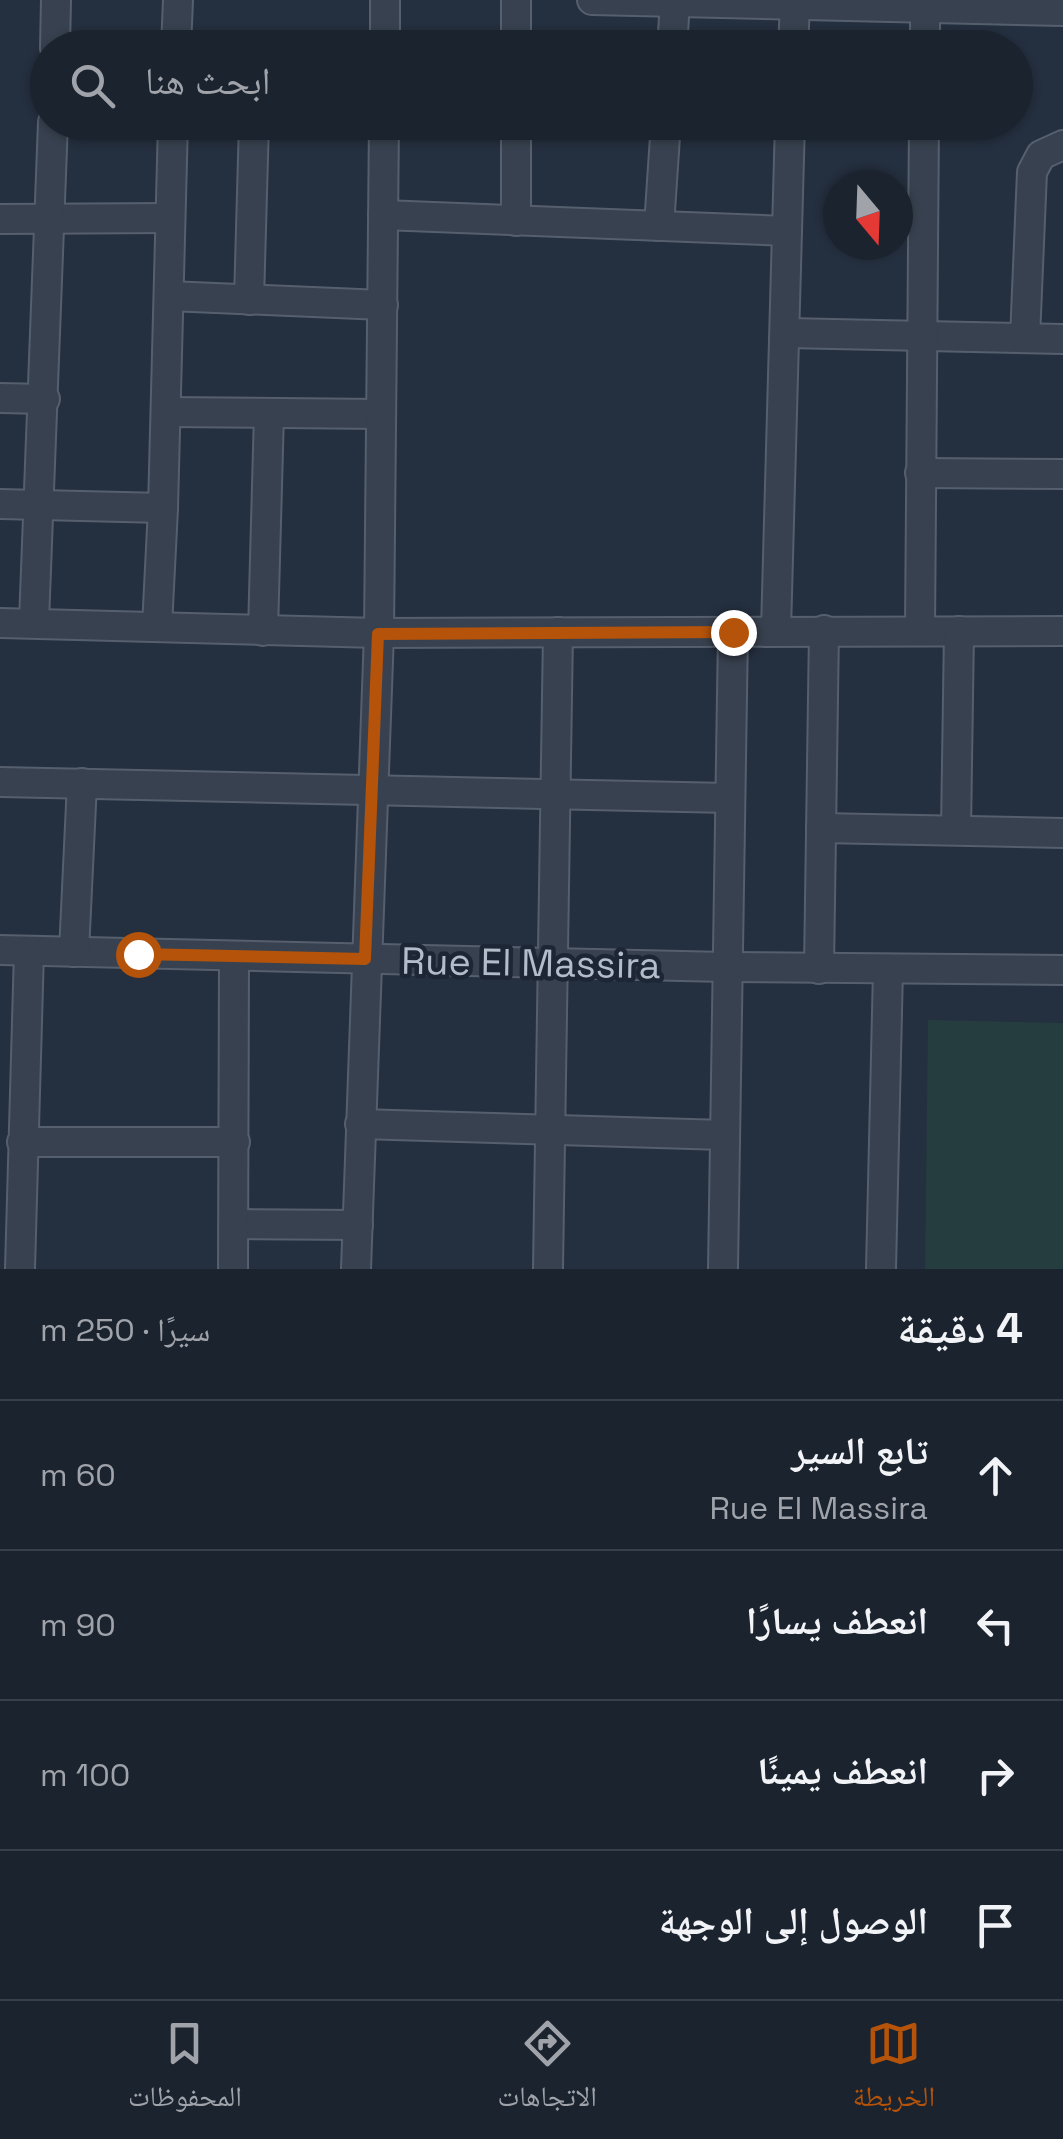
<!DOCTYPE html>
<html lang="ar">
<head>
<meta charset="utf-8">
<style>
  :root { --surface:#1b232f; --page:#282f3b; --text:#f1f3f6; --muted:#a0a4aa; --line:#39404b; --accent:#b45309 }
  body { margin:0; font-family:"Space Grotesk","Noto Naskh Arabic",sans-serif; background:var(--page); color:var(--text); direction:rtl }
  .compass { position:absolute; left:823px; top:170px; width:90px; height:90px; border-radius:50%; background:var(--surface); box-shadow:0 2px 8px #0004; rotate:161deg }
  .stop { position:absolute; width:30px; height:30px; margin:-22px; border:8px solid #b45309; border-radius:50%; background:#fff }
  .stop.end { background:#b45309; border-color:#fff; box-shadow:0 2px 10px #0008 }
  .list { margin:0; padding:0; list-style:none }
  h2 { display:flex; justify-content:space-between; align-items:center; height:130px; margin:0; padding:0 40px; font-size:42px }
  h2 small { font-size:32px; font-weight:400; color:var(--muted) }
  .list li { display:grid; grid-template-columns:65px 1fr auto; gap:30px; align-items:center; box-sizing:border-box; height:150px; padding:0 40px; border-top:2px solid var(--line) }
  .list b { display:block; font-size:38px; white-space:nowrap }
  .list p { margin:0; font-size:32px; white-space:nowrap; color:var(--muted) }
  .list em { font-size:32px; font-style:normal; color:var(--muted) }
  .icon { flex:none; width:55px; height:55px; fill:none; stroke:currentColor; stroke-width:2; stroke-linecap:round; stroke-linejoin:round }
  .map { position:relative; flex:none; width:1063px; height:1269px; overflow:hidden; direction:ltr }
  .search { position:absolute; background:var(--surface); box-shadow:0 2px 8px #0004; left:30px; right:30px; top:30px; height:110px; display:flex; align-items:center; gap:25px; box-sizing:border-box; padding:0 35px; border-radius:55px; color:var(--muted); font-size:38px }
  .sheet { height:730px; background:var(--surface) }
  nav { display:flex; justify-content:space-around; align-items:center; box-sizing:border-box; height:140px; border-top:2px solid var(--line); background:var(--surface); font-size:28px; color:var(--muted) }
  nav a { display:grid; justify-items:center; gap:5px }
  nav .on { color:var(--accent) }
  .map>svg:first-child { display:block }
  .green { fill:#263d40 }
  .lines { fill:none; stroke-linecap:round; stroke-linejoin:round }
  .minor-casing { stroke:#565f6d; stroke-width:32 }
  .minor { stroke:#38414f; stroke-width:28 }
  .route { stroke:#b45309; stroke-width:12 }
  .labels { text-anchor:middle; stroke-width:9; stroke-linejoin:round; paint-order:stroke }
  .street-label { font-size:38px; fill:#b4bcca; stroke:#1d2634 }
</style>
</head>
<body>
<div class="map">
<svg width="1063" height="1269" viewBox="0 0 1063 1269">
  <rect width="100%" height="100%" fill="#242f3f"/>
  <path class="green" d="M 928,1020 L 1063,1023 L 1063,1269 L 925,1269 Z"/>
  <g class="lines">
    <g class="minor-casing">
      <g id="minor">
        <path d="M 516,0 L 516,48"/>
        <path d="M 592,0 L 1063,11"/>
        <path d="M 55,48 L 56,0"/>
        <path d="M 176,48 L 178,0"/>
        <path d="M 385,48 L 385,0"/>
        <path d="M 672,48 L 675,2"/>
        <path d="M 793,48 L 795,4"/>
        <path d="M 925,48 L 925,8"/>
        <path d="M 516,122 L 516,221"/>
        <path d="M 383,215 L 787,231"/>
        <path d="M 0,219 L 170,218"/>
        <path d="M 659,226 L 666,122"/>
        <path d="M 169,296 L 383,305"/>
        <path d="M 249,300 L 254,122"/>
        <path d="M 787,333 L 1063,339"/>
        <path d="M 1025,338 L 1032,172 L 1041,155 L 1063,145"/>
        <path d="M 0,398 L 45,399"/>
        <path d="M 168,412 L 381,414"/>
        <path d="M 920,473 L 1063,474"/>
        <path d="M 0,504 L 163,508 L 173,122"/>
        <path d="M 34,622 L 53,122"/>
        <path d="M 0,623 L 379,633 L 1063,631"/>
        <path d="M 157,627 L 163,508"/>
        <path d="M 776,630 L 790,122"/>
        <path d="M 920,630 L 924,122"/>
        <path d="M 263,631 L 269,413"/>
        <path d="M 0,782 L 729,798"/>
        <path d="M 821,828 L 1063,833"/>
        <path d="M 956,830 L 959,631"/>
        <path d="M 0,950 L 725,967 L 1063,970"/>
        <path d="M 74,952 L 82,783"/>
        <path d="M 819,969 L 824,630"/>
        <path d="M 360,1124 L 724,1135"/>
        <path d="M 22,1142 L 235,1142"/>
        <path d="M 234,1224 L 358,1225"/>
        <path d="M 20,1269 L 29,951"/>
        <path d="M 233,1269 L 234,958"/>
        <path d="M 356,1269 L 379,633 L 384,122"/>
        <path d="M 548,1269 L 558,632"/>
        <path d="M 723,1269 L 733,632"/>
        <path d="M 881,1269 L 888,970"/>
      </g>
    </g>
    <use href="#minor" class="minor"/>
  </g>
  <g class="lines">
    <path class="route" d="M 138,954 L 365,959 L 378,634 L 733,632"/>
  </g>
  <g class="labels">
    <g class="street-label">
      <text transform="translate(531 963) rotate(1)" y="13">Rue El Massira</text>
    </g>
  </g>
</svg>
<svg class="compass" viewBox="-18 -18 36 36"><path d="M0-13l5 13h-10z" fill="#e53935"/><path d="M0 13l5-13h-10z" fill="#a0a4aa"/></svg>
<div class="stop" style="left:138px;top:954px"></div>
<div class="stop end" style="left:733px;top:632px"></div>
<div class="search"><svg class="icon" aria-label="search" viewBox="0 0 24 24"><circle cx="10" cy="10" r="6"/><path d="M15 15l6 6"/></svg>ابحث هنا</div>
</div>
<section class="sheet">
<h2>4 دقيقة<small>سيرًا · 250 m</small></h2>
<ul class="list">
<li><svg class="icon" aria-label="ahead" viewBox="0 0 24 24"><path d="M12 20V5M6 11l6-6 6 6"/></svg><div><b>تابع السير</b><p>Rue El Massira</p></div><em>60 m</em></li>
<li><svg class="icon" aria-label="left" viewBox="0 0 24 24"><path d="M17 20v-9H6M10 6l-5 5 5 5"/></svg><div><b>انعطف يسارًا</b></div><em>90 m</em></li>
<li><svg class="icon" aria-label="right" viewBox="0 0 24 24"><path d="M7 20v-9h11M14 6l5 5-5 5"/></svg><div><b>انعطف يمينًا</b></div><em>100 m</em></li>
<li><svg class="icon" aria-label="arrive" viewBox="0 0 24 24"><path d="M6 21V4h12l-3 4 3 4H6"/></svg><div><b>الوصول إلى الوجهة</b></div></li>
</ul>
</section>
<nav>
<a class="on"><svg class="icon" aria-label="map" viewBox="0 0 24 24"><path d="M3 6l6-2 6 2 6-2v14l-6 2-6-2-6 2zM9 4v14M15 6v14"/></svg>الخريطة</a>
<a><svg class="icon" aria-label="directions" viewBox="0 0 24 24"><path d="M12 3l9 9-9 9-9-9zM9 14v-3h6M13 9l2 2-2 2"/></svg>الاتجاهات</a>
<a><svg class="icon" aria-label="saved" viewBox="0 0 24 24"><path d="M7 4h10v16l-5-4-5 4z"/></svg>المحفوظات</a>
</nav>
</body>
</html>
